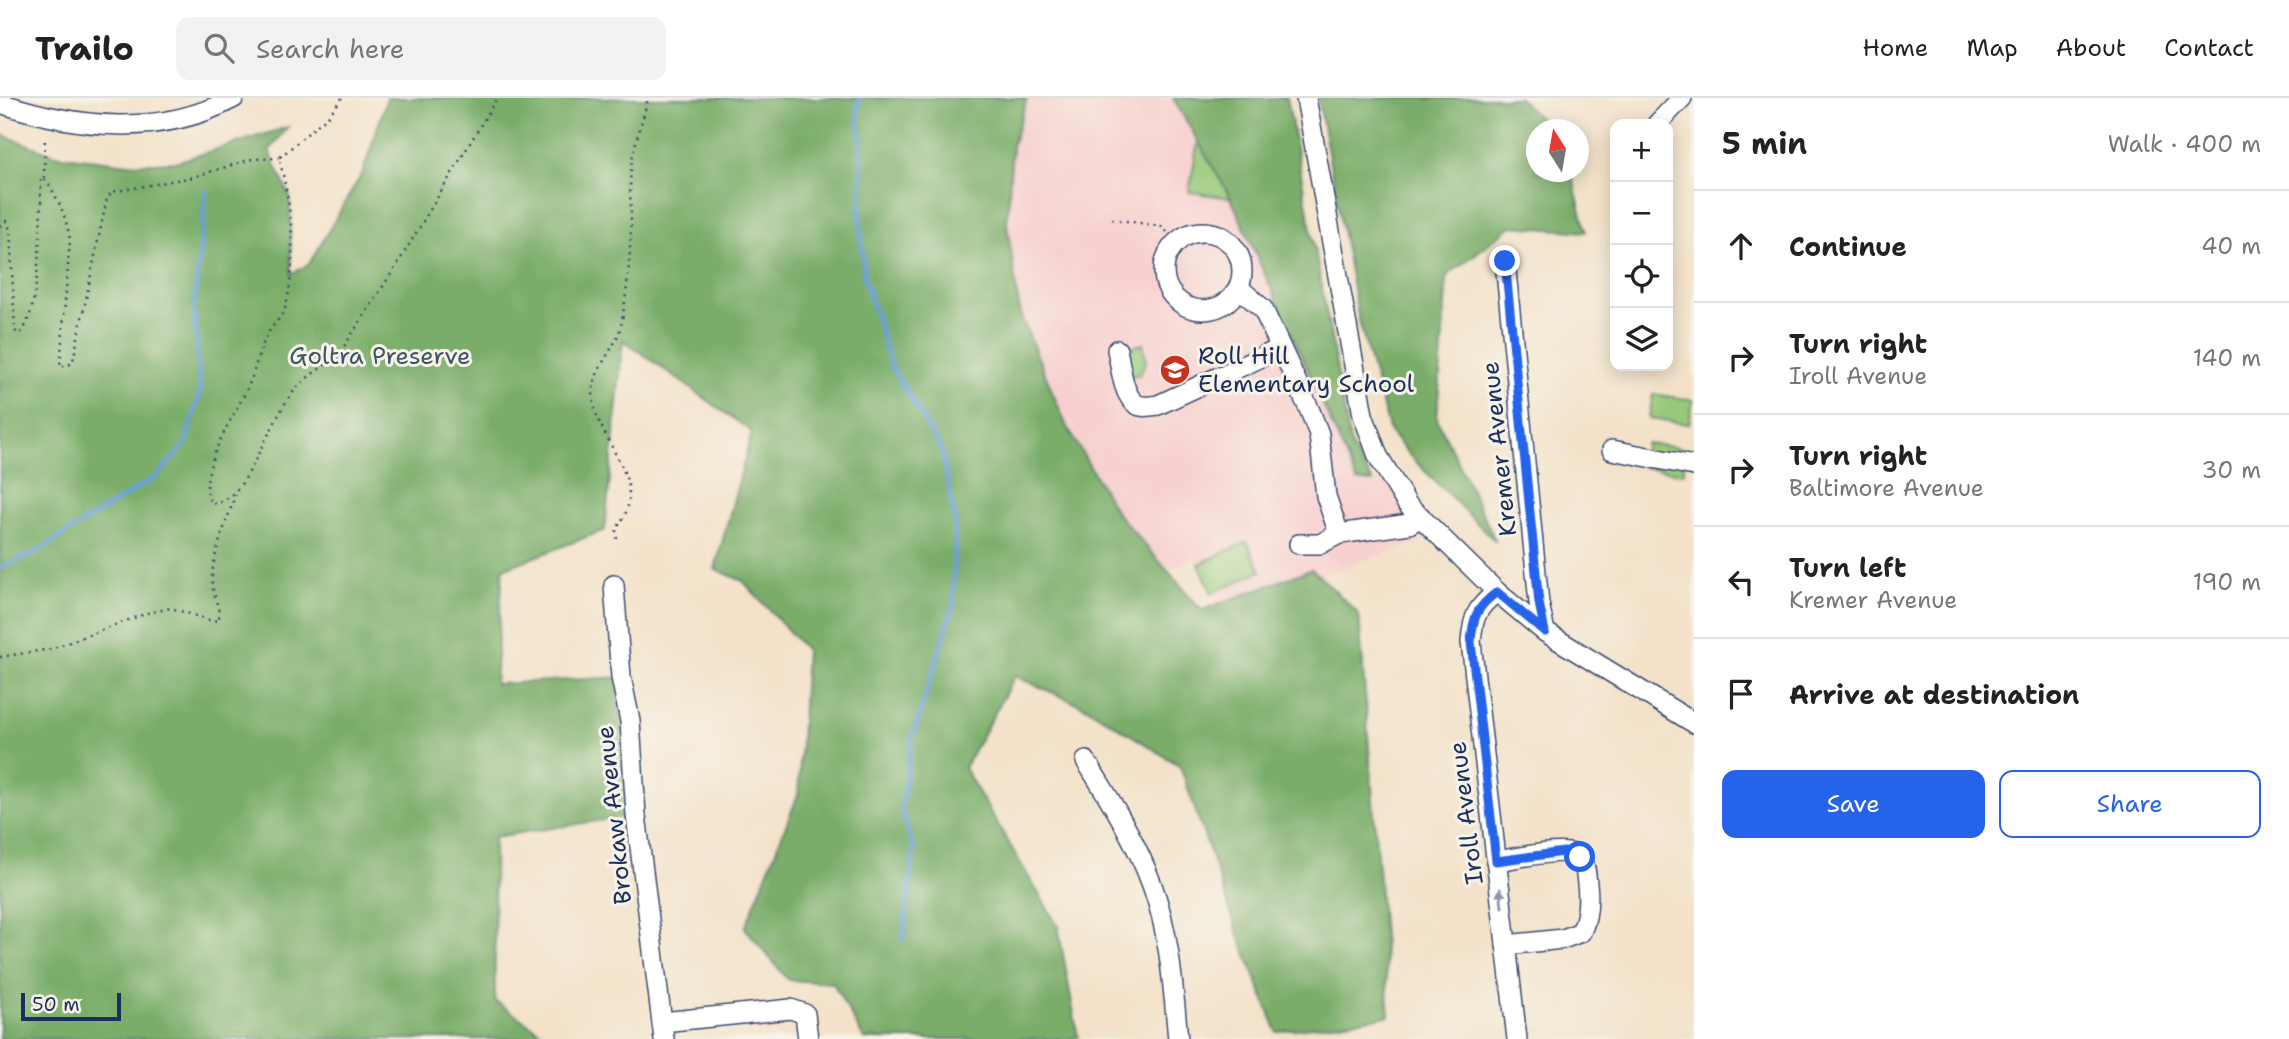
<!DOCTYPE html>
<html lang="en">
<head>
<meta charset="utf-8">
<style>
  :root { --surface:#fff; --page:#f2f2f2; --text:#222; --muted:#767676; --line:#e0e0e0; --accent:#2563eb }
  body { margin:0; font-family:"Shantell Sans",sans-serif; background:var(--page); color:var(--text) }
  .controls { position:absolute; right:21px; top:21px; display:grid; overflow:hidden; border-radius:14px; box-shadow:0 4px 18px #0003 }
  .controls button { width:63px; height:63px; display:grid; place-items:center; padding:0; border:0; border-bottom:2px solid var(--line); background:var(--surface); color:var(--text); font:35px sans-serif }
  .compass { position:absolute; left:1526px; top:21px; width:63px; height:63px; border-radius:50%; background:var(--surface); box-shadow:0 4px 18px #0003; rotate:349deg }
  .scale { position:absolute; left:21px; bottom:18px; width:100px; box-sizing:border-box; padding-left:7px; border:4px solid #1b2f5e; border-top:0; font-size:19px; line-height:24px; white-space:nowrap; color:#1b2f5e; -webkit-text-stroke:5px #f7f3e8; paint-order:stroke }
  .stop { position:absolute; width:21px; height:21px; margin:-16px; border:5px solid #2563eb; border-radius:50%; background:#fff }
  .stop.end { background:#2563eb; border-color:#fff; box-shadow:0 2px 7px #0008 }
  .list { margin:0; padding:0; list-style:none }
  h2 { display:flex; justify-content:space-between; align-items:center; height:91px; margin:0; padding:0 28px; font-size:30px }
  h2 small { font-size:23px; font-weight:400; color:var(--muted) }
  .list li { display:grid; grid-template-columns:46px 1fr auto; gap:21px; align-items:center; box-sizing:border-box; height:112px; padding:0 28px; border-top:2px solid var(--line) }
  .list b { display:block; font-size:26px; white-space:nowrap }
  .list p { margin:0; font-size:23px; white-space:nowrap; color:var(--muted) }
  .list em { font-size:23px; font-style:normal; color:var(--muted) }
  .actions { display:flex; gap:14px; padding:21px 28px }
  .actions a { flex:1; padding:16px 0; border:2px solid var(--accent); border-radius:14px; text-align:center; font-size:24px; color:var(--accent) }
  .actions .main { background:var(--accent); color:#fff }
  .icon { flex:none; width:38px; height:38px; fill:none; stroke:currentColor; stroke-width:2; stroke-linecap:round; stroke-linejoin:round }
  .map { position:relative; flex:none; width:1694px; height:941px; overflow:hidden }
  header { display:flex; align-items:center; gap:42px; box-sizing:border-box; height:98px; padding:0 35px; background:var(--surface); border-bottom:2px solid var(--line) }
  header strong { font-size:33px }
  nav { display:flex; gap:38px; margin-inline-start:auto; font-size:24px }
  .search { width:490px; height:63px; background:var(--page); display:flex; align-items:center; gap:18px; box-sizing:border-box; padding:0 24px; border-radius:14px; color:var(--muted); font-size:26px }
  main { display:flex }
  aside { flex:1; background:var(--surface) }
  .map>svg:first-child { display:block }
  .built { fill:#f7d0cf }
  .green { fill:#98c979; stroke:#5a7c6c; stroke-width:2 }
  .forest { fill:#7aad69; stroke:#4a6e64; stroke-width:2 }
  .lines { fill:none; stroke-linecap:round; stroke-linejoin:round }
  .stream { stroke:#6ca0d8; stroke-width:4.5 }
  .minor-casing { stroke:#3b4a6e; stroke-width:22 }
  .path { stroke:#3b4a6e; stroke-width:2.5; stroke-dasharray:2 5; stroke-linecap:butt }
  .minor { stroke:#fff; stroke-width:19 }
  .oneway { fill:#8d97ae }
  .route { stroke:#2563eb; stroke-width:9 }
  .labels { text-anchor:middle; stroke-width:6; stroke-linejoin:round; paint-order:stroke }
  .park-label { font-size:24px; fill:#3a5665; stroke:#f7f3e8 }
  .poi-label { font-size:24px; fill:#1b2f5e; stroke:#f7f3e8; text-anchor:start }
  .street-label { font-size:24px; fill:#1b2f5e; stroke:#f7f3e8 }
</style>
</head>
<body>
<header>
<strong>Trailo</strong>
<div class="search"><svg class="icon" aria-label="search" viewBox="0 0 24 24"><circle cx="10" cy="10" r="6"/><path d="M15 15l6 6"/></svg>Search here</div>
<nav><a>Home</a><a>Map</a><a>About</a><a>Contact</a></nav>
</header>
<main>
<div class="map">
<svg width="1694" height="941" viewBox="0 0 1694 941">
  <rect width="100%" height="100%" fill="#f7f3e8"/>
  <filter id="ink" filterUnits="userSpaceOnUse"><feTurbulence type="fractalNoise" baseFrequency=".0143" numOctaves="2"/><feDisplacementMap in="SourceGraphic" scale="14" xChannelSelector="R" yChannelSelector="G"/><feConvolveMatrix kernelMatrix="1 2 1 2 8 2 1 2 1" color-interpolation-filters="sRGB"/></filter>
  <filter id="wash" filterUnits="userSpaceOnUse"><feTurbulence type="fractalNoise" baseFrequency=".00686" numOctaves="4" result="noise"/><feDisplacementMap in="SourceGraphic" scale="28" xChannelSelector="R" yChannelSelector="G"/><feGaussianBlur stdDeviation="1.57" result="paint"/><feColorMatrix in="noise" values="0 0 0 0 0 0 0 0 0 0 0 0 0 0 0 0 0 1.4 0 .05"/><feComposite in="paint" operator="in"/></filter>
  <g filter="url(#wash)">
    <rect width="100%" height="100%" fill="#f3e2c9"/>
    <path class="built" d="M 1027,0 L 1173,0 L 1231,100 L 1357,383 L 1393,386 L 1440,437 L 1219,510 L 1194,458 L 1169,473 L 1116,414 L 1066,327 L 1020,216 L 1007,126 L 1012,48 Z"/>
    <g class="green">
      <path d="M 1198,43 L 1231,100 L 1189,94 Z"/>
      <path d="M 1143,246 L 1146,263 L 1140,276 L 1130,278 L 1122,251 Z"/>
      <path d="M 1653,296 L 1693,302 L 1689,326 L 1649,320 Z"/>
      <path d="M 1646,345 L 1686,351 L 1683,375 L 1642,369 Z"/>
      <path d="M 1247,444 L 1261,473 L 1212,495 L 1199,466 Z"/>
    </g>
    <g class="forest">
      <path d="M 387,0 L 1027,0 L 1012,48 L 1007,126 L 1020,216 L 1066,327 L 1116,414 L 1202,512 L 1312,471 L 1359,516 L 1389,918 L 1277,934 L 1239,838 L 1180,668 L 1088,610 L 1015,578 L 964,670 L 1058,828 L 1078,939 L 1067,941 L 864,941 L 833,885 L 788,882 L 745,830 L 798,697 L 806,552 L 743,483 L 715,471 L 752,334 L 623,242 L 605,432 L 503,471 L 495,586 L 621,579 L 636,717 L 494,739 L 495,903 L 551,941 L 0,941 L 0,36 L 55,57 L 128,66 L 176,64 L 288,29 L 269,53 L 290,99 L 291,176 L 309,166 L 363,74 Z"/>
      <path d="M 1173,0 L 1287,0 L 1351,348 L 1373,384 L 1357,383 L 1231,100 Z"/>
      <path d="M 1318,0 L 1519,0 L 1550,31 L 1536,32 L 1536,74 L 1571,74 L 1586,134 L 1511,128 L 1447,178 L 1437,321 L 1496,444 L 1412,360 L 1390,334 L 1359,223 Z"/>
    </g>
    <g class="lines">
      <g class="stream">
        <path d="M 860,0 L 857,11 L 862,61 L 860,114 L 864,179 L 891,268 L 941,351 L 955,422 L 953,509 L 912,641 L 901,711 L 914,751 L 903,841"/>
        <path d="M 0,470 L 36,454 L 157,378 L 185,347 L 200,295 L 194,206 L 206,94"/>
      </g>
    </g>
  </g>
  <g filter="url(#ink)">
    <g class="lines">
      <g class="minor-casing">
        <g id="minor">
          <path d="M 1306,0 L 1363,317 L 1378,358 L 1407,406 L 1497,494 L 1545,534 L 1694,625"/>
          <path d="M 0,5 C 77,30 160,40 234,0"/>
          <path d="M 1657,26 L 1682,0"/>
          <circle cx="1203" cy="173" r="39"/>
          <path d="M 1505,163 L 1539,505 L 1545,534"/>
          <path d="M 1239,190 L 1263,211 L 1310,313 L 1319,336 L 1326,398 L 1339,436 L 1409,426 L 1421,419"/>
          <path d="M 1117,252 C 1121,267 1122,296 1136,306 C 1142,310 1151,308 1158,307 L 1281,250"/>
          <path d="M 1612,352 L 1694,368"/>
          <path d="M 1299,446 L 1320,446 L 1339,436"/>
          <path d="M 614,487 L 621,579 L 630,623 L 636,717 L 664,941"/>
          <path d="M 1497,494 C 1477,509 1473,518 1471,544 L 1517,941"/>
          <path d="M 1086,663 C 1111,703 1136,743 1152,787 C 1170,836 1173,889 1178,941"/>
          <path d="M 1496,763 C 1513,761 1571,747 1581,760 C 1586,767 1586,778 1587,786 C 1589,803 1588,819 1581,834 L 1563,841 L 1506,847"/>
          <path d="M 662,924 L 791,911 L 805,916 L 808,941"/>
        </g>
      </g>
      <g class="path">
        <path d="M 342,0 L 329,17 L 279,60 C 291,107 298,159 286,207 C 283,219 271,228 266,239 C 258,255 255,273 248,289 C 235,317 193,377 212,406 C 241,403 254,361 267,339 C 276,324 283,305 295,292 C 309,275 330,267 343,250 L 400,162 L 497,0"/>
        <path d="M 44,80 L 45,38"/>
        <path d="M 1112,121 L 1161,128 L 1177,143"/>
        <path d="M 0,128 L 6,123 L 10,131 L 15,233 L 19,236 C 41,222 41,109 41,81 L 44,80 C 58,99 66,118 70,142 L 60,268 L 68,268 L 73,263 L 107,100 L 112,94 L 193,79 L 252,61 L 279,60"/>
        <path d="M 617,441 L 616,431 C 655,384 594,343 593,297 C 592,271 616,251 621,228 C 627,197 631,153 631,121 C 631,105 629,89 631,73 C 632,49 643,24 648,0"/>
        <path d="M 0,559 L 51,551 L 147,515 L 171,510 L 212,523 L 219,522 C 220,508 213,498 212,485 C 210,462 229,418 236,395"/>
      </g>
      <use href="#minor" class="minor"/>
    </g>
    <defs><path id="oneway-solid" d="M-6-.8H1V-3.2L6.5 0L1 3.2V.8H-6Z" transform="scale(1.75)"/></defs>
    <use class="oneway" href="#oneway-solid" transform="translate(1501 800) rotate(-96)"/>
  </g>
  <g class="lines" filter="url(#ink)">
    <path class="route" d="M 1505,163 L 1539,505 L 1545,534 L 1497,494 C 1477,509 1473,518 1471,544 L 1496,763 L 1564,754 L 1574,755 L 1580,759"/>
  </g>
  <defs>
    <g id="school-disc" transform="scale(1.575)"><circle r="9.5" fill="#c8321e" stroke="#f7f3e8"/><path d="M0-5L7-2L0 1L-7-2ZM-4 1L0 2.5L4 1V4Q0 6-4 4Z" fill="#fff"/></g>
  </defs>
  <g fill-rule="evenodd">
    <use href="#school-disc" x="1175" y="272"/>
  </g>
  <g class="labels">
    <g class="park-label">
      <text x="380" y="266">Goltra Preserve</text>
    </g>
    <g class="poi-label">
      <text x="1198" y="266">Roll Hill<tspan x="1198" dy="28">Elementary School</tspan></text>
    </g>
    <g class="street-label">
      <text transform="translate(1499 351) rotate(-96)" y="8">Kremer Avenue</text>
      <text transform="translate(1466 715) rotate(-97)" y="8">Iroll Avenue</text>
      <text transform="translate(614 717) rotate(-96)" y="8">Brokaw Avenue</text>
    </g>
  </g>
</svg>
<div class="controls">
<button>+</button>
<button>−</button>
<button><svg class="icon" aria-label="locate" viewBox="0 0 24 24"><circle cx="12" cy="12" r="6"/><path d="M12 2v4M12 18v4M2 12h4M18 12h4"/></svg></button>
<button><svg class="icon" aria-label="layers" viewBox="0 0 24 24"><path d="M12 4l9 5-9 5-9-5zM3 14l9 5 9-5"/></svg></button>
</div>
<svg class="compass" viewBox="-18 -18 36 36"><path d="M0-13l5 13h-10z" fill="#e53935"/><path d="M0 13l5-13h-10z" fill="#767676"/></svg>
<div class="scale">50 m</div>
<div class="stop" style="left:1580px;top:759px"></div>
<div class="stop end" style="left:1505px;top:163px"></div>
</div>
<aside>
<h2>5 min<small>Walk · 400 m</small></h2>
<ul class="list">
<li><svg class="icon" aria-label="ahead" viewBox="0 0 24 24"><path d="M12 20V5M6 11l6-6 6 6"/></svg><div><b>Continue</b></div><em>40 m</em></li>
<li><svg class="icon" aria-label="right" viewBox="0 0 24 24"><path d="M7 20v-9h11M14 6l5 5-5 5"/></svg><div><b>Turn right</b><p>Iroll Avenue</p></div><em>140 m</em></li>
<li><svg class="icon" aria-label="right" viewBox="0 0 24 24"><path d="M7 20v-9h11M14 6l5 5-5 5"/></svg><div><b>Turn right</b><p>Baltimore Avenue</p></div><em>30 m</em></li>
<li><svg class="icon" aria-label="left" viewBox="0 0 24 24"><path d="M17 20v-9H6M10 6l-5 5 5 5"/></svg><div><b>Turn left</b><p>Kremer Avenue</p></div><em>190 m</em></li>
<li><svg class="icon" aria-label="arrive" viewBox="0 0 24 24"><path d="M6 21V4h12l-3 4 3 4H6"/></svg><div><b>Arrive at destination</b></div></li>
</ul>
<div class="actions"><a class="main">Save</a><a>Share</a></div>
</aside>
</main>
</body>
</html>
